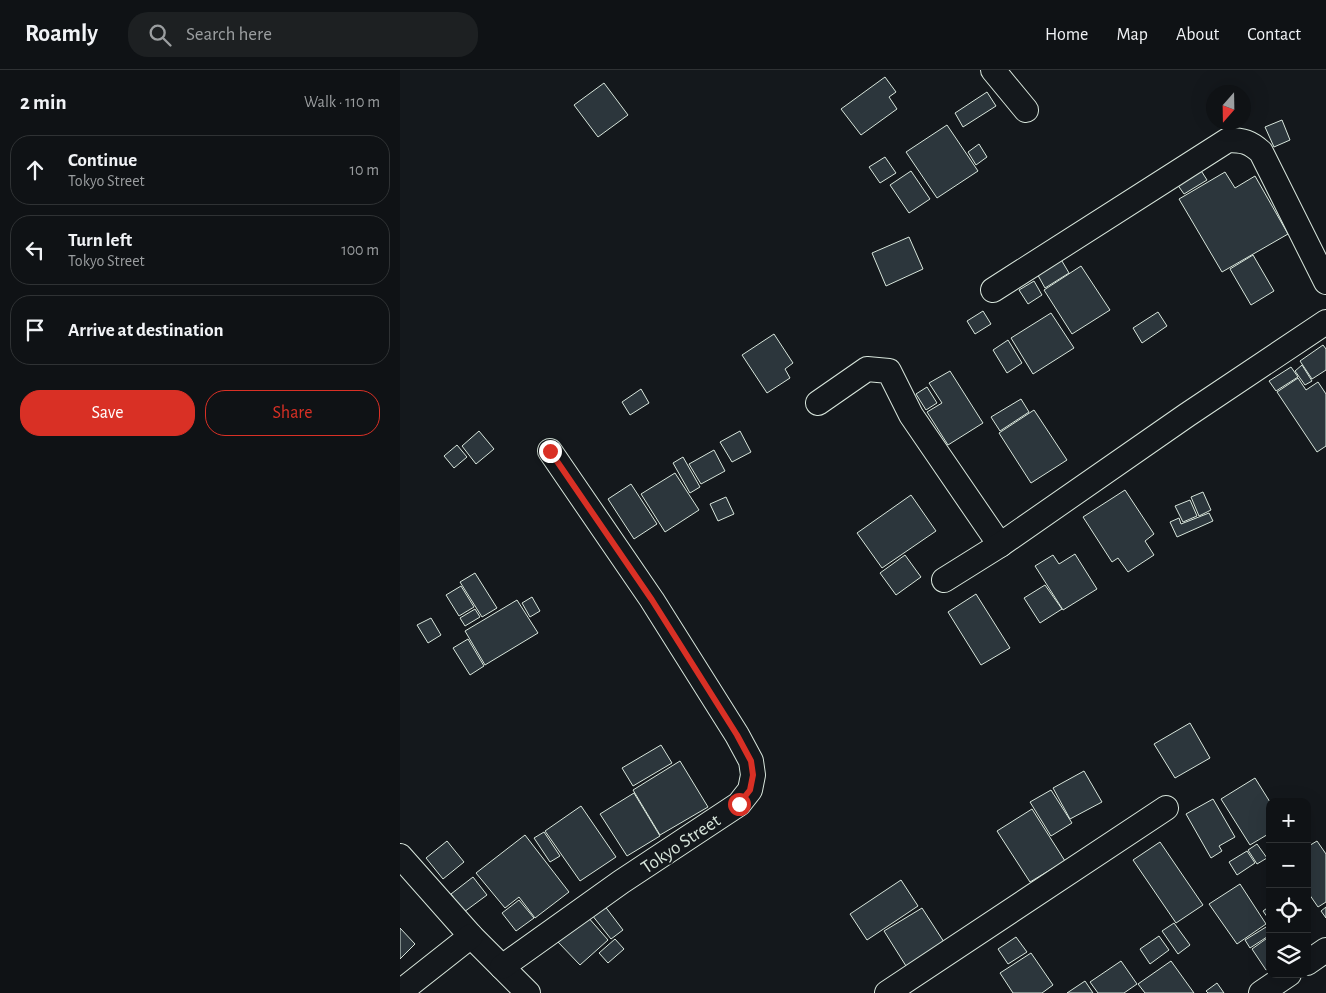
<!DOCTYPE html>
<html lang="en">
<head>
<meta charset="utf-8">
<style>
  :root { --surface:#0f1215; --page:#1d2022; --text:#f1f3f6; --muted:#9b9ea0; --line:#2f3234; --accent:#d93025 }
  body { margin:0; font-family:"Alegreya Sans",sans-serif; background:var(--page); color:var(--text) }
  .controls { position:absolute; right:15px; bottom:15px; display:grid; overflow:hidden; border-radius:10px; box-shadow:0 5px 20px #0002 }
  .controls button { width:45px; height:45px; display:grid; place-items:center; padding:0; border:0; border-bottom:1px solid var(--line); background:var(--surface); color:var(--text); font:25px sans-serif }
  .compass { position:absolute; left:806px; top:15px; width:45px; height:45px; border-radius:50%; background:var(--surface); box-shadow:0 5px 20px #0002; rotate:200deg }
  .stop { position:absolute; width:15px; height:15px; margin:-11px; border:4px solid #d93025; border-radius:50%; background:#fff }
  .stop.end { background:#d93025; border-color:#fff; box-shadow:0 1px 5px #0008 }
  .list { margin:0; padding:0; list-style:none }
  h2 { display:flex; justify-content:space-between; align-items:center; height:65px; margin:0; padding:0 20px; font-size:21px }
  h2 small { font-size:16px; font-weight:400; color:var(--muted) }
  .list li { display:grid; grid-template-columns:32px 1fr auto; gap:15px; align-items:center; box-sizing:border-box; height:70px; margin:0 10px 10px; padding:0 10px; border:1px solid var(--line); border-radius:20px }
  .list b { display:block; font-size:19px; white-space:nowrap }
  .list p { margin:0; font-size:16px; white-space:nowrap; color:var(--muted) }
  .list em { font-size:16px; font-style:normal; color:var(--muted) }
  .actions { display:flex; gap:10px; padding:15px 20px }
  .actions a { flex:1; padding:11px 0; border:1px solid var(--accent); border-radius:20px; text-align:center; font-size:18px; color:var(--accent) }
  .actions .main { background:var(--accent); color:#fff }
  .icon { flex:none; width:28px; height:28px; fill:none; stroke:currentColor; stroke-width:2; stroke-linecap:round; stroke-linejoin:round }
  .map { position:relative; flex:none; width:926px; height:923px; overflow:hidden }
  header { display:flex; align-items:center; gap:30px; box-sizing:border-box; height:70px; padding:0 25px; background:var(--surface); border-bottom:1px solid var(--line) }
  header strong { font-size:24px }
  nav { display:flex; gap:28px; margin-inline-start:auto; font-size:18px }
  .search { width:350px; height:45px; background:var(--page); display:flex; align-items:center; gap:12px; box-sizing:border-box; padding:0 18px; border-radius:20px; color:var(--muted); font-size:19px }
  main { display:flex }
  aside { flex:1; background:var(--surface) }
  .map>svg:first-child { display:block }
  .building { fill:#2c363c; stroke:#d8e6dc }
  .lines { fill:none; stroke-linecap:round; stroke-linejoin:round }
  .street-casing { stroke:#d8e6dc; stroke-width:26 }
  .street { stroke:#14181c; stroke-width:24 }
  .route { stroke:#d93025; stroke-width:6 }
  .labels { text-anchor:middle; stroke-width:4; stroke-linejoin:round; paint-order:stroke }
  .street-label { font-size:19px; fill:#d8e6dc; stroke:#14181c }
</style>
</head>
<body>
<header>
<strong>Roamly</strong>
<div class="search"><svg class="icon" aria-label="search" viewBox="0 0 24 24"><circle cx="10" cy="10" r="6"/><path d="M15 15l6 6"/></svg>Search here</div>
<nav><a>Home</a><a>Map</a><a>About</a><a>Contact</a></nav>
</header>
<main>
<aside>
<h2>2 min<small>Walk · 110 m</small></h2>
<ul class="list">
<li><svg class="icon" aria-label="ahead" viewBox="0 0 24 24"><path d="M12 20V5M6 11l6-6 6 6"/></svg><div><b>Continue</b><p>Tokyo Street</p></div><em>10 m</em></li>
<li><svg class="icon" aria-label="left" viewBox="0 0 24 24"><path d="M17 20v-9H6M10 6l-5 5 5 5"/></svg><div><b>Turn left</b><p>Tokyo Street</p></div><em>100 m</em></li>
<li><svg class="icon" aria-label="arrive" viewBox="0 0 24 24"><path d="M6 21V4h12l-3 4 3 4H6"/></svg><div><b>Arrive at destination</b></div></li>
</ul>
<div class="actions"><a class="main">Save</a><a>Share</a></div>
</aside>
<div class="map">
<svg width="926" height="923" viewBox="0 0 926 923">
  <rect width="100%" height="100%" fill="#14181c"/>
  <g class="building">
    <path d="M 485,7 L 496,22 L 489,27 L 497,39 L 461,65 L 441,39 Z"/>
    <path d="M 204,13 L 228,45 L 198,67 L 174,35 Z"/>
    <path d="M 587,22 L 596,36 L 563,57 L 555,43 Z"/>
    <path d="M 882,50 L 890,70 L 874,77 L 865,57 Z"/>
    <path d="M 547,55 L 578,101 L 537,128 L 506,82 Z"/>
    <path d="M 579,74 L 587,87 L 576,95 L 568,82 Z"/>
    <path d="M 485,87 L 496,103 L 480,113 L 469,97 Z"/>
    <path d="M 800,99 L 807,110 L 784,124 L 777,114 Z"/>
    <path d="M 511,101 L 530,129 L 509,143 L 490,115 Z"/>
    <path d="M 825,102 L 835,118 L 855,106 L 888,164 L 822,202 L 779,129 Z"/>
    <path d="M 509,167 L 523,199 L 486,216 L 472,183 Z"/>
    <path d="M 853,185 L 874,221 L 851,235 L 830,199 Z"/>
    <path d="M 659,186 L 669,203 L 645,218 L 635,200 Z"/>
    <path d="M 681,196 L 710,240 L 672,264 L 644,220 Z"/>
    <path d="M 634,211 L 642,225 L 628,234 L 619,220 Z"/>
    <path d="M 583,241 L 591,254 L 575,264 L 567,251 Z"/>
    <path d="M 758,242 L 767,256 L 742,273 L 733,258 Z"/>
    <path d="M 651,243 L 674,278 L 633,304 L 611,268 Z"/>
    <path d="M 374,264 L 393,293 L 385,299 L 390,308 L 367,323 L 342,285 Z"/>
    <path d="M 608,270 L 622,293 L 607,303 L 593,280 Z"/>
    <path d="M 923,275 L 926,279 L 926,300 L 912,309 L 900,291 Z"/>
    <path d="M 902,295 L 912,311 L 905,315 L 895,301 Z"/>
    <path d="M 891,297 L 898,307 L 876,321 L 869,311 Z"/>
    <path d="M 550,301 L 583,353 L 548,375 L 527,342 L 542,333 L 529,313 Z"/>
    <path d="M 898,308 L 906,320 L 918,312 L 926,324 L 926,376 L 917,382 L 877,322 Z"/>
    <path d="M 527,317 L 537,333 L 526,340 L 516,324 Z"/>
    <path d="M 241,319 L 249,333 L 230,345 L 222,332 Z"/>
    <path d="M 621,329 L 629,342 L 600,361 L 591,347 Z"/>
    <path d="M 634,340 L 667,390 L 631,413 L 599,363 Z"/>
    <path d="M 79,361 L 94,379 L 76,394 L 62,376 Z"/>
    <path d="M 340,361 L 351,382 L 332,392 L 320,372 Z"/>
    <path d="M 57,375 L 67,387 L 54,398 L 44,386 Z"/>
    <path d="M 314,380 L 325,401 L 301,414 L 289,394 Z"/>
    <path d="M 283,387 L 300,417 L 290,423 L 273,393 Z"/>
    <path d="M 275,403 L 299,440 L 265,462 L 241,424 Z"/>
    <path d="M 231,414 L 257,454 L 234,469 L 208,429 Z"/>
    <path d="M 725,420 L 754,464 L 745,471 L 754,485 L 728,502 L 718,488 L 712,492 L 683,447 Z"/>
    <path d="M 803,422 L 811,440 L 799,446 L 791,427 Z"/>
    <path d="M 511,425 L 536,461 L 482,498 L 457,463 Z"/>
    <path d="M 326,427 L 334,444 L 318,451 L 310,434 Z"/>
    <path d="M 790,430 L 797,446 L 783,452 L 775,436 Z"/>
    <path d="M 809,443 L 813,451 L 777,467 L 770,452 L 779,448 L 781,454 Z"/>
    <path d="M 675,484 L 697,519 L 663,540 L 635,496 L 653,485 L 659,494 Z"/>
    <path d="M 505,485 L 521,507 L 496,525 L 480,503 Z"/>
    <path d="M 75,503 L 97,538 L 82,547 L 60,512 Z"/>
    <path d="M 645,515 L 662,539 L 640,553 L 624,528 Z"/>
    <path d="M 61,516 L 74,537 L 59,546 L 46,525 Z"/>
    <path d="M 576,524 L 610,578 L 581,595 L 548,542 Z"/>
    <path d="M 132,527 L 140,541 L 130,547 L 122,533 Z"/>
    <path d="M 117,530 L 138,563 L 85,595 L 65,561 Z"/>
    <path d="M 75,539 L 80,547 L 65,556 L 60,548 Z"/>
    <path d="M 31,548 L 41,565 L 28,573 L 17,555 Z"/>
    <path d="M 68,569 L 84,596 L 70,605 L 53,578 Z"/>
    <path d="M 790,653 L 810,688 L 775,708 L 754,674 Z"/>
    <path d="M 261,675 L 272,693 L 233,716 L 222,698 Z"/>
    <path d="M 280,691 L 308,737 L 260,765 L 233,720 Z"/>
    <path d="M 684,701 L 702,732 L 670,749 L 653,718 Z"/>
    <path d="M 855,708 L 870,732 L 870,763 L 850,775 L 821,729 Z"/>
    <path d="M 651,720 L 672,753 L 651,766 L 630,732 Z"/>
    <path d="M 234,723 L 260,766 L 227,786 L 200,744 Z"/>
    <path d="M 813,729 L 835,767 L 819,776 L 822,781 L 811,788 L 786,744 Z"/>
    <path d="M 181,736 L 216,787 L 180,811 L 145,761 Z"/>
    <path d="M 632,739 L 665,791 L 630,812 L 597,761 Z"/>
    <path d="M 144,762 L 160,786 L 150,792 L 134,768 Z"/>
    <path d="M 125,765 L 169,822 L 135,848 L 119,827 L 105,838 L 76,803 Z"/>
    <path d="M 47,771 L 64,792 L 43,809 L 26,788 Z"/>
    <path d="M 917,771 L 926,784 L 926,832 L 918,837 L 907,821 L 907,777 Z"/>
    <path d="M 760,772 L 803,835 L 776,853 L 733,790 Z"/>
    <path d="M 857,774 L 867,788 L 857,794 L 848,780 Z"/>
    <path d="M 847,781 L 855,793 L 837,805 L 829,792 Z"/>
    <path d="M 73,807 L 87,825 L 64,842 L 51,824 Z"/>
    <path d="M 501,810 L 518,836 L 467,870 L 450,844 Z"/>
    <path d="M 840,814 L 866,854 L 837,874 L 809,834 Z"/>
    <path d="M 119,830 L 134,848 L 116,861 L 102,843 Z"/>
    <path d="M 204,835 L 223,860 L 211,869 L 192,845 Z"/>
    <path d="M 870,836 L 870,851 L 863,841 Z"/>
    <path d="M 926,837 L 926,848 L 921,841 Z"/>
    <path d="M 522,838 L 544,872 L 506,896 L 484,861 Z"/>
    <path d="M 187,846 L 208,870 L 180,895 L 158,872 Z"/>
    <path d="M 774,853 L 790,875 L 778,884 L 762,861 Z"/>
    <path d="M 866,857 L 870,865 L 850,878 L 845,870 Z"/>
    <path d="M 0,858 L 15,874 L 0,889 Z"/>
    <path d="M 759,866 L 769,880 L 750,894 L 740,879 Z"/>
    <path d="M 870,866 L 870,898 L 866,900 L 852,879 Z"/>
    <path d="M 616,867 L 627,882 L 608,894 L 598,879 Z"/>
    <path d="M 215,869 L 224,879 L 208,893 L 199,883 Z"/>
    <path d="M 631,883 L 653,915 L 642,923 L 613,923 L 600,903 Z"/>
    <path d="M 721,891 L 737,914 L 724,923 L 698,923 L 690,912 Z"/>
    <path d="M 771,891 L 794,923 L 745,923 L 738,914 Z"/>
    <path d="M 685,911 L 693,923 L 667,923 Z"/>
    <path d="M 817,913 L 824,923 L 808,923 L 806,921 Z"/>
  </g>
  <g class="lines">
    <g class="street-casing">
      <g id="street">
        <path d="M 593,0 L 626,40"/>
        <path d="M 593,220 L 828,70 C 843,70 850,72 861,82 L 926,212"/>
        <path d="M 418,333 L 467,299 L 489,301 L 511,345 L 600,475"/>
        <path d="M 544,510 L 600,475 L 787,345 L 926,252"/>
        <path d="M 0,786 L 71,866 L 128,923"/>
        <path d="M 907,893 L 926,880"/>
        <path d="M 102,897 L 221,812 L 339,734 L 350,720 L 353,705 L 351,691 L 337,665 L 252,530 L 150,381"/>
        <path d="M 0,922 L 71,866"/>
        <path d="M 487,923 L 766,738"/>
        <path d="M 861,923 L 889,904"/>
      </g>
    </g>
    <use href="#street" class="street"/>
  </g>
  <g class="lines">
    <path class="route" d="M 150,381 L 252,530 L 337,665 L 351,691 L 353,705 L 350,720 L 339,734"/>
  </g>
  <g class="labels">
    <g class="street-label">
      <text transform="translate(280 773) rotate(-34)" y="7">Tokyo Street</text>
    </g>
  </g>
</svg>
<div class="controls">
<button>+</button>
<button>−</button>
<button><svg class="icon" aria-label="locate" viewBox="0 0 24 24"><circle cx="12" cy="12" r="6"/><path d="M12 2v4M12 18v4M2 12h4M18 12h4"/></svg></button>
<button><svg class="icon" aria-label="layers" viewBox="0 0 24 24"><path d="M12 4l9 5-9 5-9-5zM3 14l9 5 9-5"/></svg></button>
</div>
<svg class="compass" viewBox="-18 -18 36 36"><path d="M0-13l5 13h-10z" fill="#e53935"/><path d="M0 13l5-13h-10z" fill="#9b9ea0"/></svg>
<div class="stop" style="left:339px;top:734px"></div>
<div class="stop end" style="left:150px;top:381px"></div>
</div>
</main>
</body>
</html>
